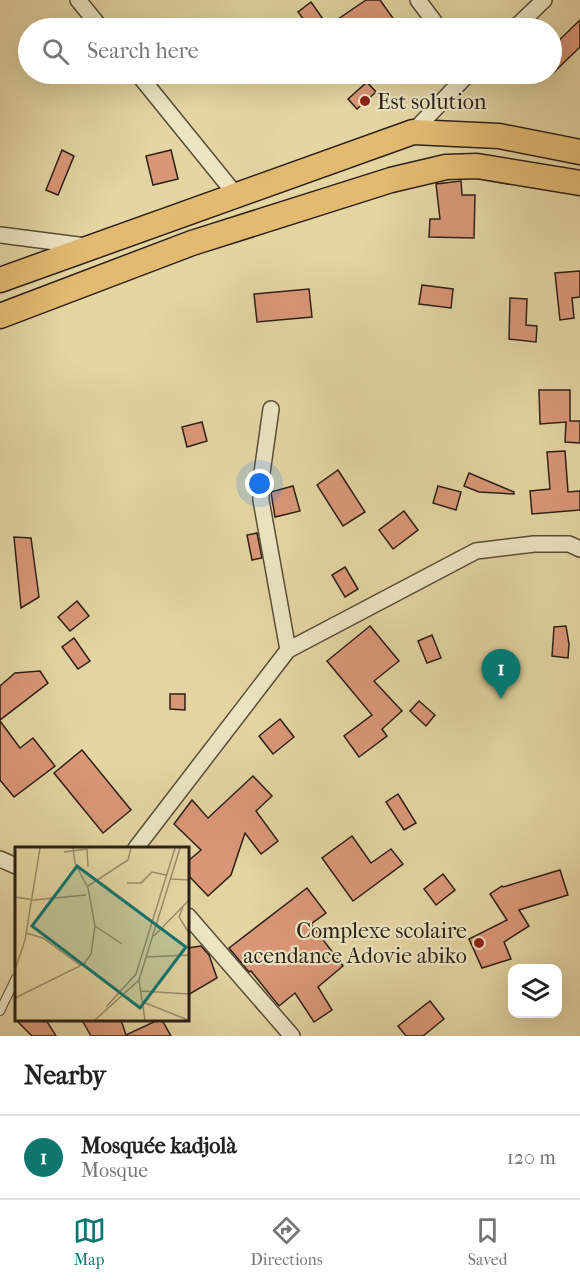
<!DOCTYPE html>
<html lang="en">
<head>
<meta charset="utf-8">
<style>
  :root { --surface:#fff; --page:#f2f2f2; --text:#222; --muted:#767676; --line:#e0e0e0; --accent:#0f766e }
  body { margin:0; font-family:"IM FELL French Canon",serif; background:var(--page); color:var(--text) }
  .controls { position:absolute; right:18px; bottom:18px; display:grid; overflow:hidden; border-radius:12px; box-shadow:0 6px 24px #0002 }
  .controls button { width:54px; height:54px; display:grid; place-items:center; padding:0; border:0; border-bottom:2px solid var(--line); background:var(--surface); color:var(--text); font:30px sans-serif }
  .you { position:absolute; left:260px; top:484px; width:21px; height:21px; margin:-15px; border:4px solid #fff; border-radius:50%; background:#1a73e8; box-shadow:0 0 0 9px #1a73e833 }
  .badge { display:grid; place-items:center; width:39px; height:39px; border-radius:50%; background:var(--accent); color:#fff; font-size:20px; font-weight:700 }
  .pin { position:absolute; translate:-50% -50px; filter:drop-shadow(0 2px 3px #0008) }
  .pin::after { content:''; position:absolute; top:32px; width:21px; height:18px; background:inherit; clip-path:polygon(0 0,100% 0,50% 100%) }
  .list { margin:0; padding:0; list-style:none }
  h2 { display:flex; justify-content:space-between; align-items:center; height:78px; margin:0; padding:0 24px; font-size:26px }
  h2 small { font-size:20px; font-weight:400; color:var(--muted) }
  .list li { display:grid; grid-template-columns:39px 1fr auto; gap:18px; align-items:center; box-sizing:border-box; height:84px; padding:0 24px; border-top:2px solid var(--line) }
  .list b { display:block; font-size:22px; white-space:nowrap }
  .list p { margin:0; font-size:20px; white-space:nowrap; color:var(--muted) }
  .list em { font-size:20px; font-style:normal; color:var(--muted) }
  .icon { flex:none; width:33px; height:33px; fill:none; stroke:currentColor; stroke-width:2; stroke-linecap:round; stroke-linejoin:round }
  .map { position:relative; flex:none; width:580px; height:1036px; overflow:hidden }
  .search { position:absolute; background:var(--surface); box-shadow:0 6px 24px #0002; left:18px; right:18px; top:18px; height:66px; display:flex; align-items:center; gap:15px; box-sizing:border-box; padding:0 21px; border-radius:33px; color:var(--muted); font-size:22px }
  .sheet { height:162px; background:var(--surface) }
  nav { display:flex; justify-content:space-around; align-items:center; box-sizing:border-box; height:84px; border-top:2px solid var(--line); background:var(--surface); font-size:16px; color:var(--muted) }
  nav a { display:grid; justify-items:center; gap:3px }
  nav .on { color:var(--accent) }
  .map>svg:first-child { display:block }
  .building { fill:#da9778; stroke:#2b2017; stroke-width:1.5 }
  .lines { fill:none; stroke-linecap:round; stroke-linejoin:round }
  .lane-casing { stroke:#594d3a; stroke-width:10 }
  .street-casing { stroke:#594d3a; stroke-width:18 }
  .primary-casing { stroke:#2b2017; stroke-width:27 }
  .lane { stroke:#ede4c3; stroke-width:8 }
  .street { stroke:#ede4c3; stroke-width:15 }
  .primary { stroke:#e2ba72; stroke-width:24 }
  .poi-dot { fill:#8f2418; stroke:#ede4c3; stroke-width:2 }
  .labels { text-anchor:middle; stroke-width:4.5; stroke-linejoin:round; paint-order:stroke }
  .poi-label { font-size:22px; fill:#2b2017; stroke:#ede4c3; text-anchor:start }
  .inset-road { fill:none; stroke:#9a8d6b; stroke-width:1.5 }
  .view { fill:#0f766e; fill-opacity:0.15; stroke:#0f766e; stroke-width:3 }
  .inset-edge { fill:none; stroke:#2b2017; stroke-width:3 }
</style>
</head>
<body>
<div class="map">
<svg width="580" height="1036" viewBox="0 0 580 1036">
  <rect width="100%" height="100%" fill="#e4d5a3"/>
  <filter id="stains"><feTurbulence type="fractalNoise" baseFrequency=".00333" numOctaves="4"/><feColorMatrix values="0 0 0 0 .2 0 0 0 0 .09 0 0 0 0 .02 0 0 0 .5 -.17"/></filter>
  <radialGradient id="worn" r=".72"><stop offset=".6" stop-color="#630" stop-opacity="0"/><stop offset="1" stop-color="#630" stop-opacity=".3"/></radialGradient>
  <g class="building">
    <path d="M 366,0 L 380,0 L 400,28 L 325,28 Z"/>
    <path d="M 311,2 L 323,19 L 310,28 L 298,12 Z"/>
    <path d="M 580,20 L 580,47 L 552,74 L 552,47 Z"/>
    <path d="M 367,82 L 376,92 L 357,109 L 348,99 Z"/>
    <path d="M 62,150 L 74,156 L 58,195 L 46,190 Z"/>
    <path d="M 171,150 L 178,179 L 153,185 L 146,156 Z"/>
    <path d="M 461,181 L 462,195 L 475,195 L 474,238 L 429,237 L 430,219 L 440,219 L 436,184 Z"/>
    <path d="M 580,271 L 580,297 L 572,298 L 574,318 L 560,320 L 555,273 Z"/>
    <path d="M 422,285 L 453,289 L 451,308 L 419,304 Z"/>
    <path d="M 309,289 L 312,317 L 257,322 L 254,294 Z"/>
    <path d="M 510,298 L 527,299 L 526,325 L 537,326 L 536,342 L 509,339 Z"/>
    <path d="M 539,390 L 570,390 L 570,421 L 580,421 L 580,443 L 565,442 L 566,422 L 540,424 Z"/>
    <path d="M 202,422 L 207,441 L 187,447 L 182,427 Z"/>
    <path d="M 565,451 L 568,492 L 580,491 L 580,510 L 532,514 L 530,491 L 550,489 L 547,452 Z"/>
    <path d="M 338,470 L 365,512 L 343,526 L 317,485 Z"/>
    <path d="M 469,473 L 514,492 L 514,494 L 479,492 L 464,486 Z"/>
    <path d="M 293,486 L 300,511 L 275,517 L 271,492 Z"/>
    <path d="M 438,486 L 461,492 L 456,510 L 433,503 Z"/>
    <path d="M 404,511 L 418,530 L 393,549 L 379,530 Z"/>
    <path d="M 257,533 L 262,558 L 252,560 L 247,535 Z"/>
    <path d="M 14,537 L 31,538 L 39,597 L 21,608 Z"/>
    <path d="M 345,567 L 358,589 L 345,597 L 332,575 Z"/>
    <path d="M 77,601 L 89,616 L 70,631 L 58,617 Z"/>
    <path d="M 370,626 L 399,661 L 374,681 L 402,711 L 382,729 L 387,736 L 359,757 L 344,736 L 372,715 L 327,661 Z"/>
    <path d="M 566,626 L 569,644 L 568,658 L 552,656 L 554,627 Z"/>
    <path d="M 432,635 L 441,658 L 427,663 L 418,641 Z"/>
    <path d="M 74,638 L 90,661 L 78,669 L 62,647 Z"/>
    <path d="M 40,671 L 48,683 L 0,720 L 0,686 L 15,673 Z"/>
    <path d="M 170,694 L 185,694 L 185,710 L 170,709 Z"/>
    <path d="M 419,701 L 435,715 L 426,726 L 410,711 Z"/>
    <path d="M 280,719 L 294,737 L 273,754 L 259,736 Z"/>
    <path d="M 0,721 L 20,748 L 33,738 L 55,766 L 14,797 L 0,780 Z"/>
    <path d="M 82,750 L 131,810 L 103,833 L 54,773 Z"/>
    <path d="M 253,776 L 272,796 L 256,811 L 278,841 L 261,854 L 245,833 L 231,875 L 208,896 L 188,875 L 188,861 L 201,850 L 174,824 L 192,800 L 208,818 Z"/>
    <path d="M 398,794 L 416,823 L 404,830 L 386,802 Z"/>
    <path d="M 352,836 L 371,863 L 391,849 L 403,864 L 353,901 L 322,858 Z"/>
    <path d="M 560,870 L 568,895 L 519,910 L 529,926 L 504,942 L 511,959 L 482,968 L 469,939 L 507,920 L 490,894 L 502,886 L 503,887 Z"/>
    <path d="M 443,874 L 455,890 L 436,905 L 424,889 Z"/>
    <path d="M 307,888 L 326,913 L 311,924 L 343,966 L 318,987 L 332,1010 L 314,1022 L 295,993 L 279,1006 L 251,971 L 249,972 L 229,948 Z"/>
    <path d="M 201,946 L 209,955 L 217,978 L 188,995 L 188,948 Z"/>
    <path d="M 430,1001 L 444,1019 L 423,1036 L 406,1036 L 398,1026 Z"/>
    <path d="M 16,1020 L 46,1020 L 56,1036 L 32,1036 Z"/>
    <path d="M 82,1020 L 121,1020 L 126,1035 L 158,1020 L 162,1020 L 171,1036 L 91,1036 Z"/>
  </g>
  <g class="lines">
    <g class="lane-casing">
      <path id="lane" d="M 0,1011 L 16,978"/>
    </g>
    <g class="street-casing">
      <g id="street">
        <path d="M 78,0 L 101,28"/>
        <path d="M 418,0 L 439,28"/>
        <path d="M 515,28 L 544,0"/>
        <path d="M 138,74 L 236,195"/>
        <path d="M 413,132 L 468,74"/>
        <path d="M 0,235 L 86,246"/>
        <path d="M 271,409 L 261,480 L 261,500 L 288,650"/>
        <path d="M 136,848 L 288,650 L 476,551 L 534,544 L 569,544 L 580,549"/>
        <path d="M 0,859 L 16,866"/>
        <path d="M 188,916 L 292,1036"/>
      </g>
    </g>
    <g class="primary-casing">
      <g id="primary">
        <path d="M 0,280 L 413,132 L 499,136 L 580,152"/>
        <path d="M 0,316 L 192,243 L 391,180 L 446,167 L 477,166 L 580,183"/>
      </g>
    </g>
    <use href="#lane" class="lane"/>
    <use href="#street" class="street"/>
    <use href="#primary" class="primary"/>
  </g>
  <g class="poi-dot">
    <circle cx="365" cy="101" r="6"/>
    <circle cx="479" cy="943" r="6"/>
  </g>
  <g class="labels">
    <g class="poi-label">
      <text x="377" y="109">Est solution</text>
      <text x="467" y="938" text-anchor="end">Complexe scolaire<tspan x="467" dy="25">acendance Adovie abiko</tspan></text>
    </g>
  </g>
  <g transform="translate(15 847)">
    <rect width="174" height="174" fill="#e4d5a3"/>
    <path class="inset-road" d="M 72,2 L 73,20M 49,5 L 72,2M 156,32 L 174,33M 112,36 L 126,36 L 137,25 L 151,28M 73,39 L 113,13 L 116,1M 0,50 L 19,53 L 71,48M 168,60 L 164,70 L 174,86M 80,79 L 107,97M 11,86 L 28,91 L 66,119M 139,89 L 174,53M 132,110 L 174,108M 0,123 L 10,93 L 25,1M 124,133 L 130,173M 126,144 L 174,147M 0,151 L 69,117 L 76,107 L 80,79 L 73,41 L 60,16 L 58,1M 128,155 L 173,173M 91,160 L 121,127 L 160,1M 80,173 L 124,133 L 165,1"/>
    <path class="view" d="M 62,19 L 171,100 L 125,161 L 17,79 Z"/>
    <rect width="174" height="174" class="inset-edge"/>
  </g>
  <rect width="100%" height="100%" filter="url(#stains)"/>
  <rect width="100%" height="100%" fill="url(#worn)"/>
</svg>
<div class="controls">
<button><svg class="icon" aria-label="layers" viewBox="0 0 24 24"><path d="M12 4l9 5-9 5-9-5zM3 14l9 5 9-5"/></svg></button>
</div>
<div class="you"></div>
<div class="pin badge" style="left:501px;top:699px">1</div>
<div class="search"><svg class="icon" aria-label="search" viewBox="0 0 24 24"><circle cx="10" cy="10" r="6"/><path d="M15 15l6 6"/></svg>Search here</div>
</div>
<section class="sheet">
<h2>Nearby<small></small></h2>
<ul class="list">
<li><span class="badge">1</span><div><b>Mosquée kadjolà</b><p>Mosque</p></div><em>120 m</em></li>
</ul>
</section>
<nav>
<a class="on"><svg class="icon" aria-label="map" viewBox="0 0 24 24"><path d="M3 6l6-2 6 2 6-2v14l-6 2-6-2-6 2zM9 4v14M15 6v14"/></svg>Map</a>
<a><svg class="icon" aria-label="directions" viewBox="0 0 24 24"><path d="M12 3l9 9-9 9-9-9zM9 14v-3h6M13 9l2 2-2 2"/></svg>Directions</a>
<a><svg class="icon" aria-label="saved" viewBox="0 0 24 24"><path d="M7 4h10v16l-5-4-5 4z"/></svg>Saved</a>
</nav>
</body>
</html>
